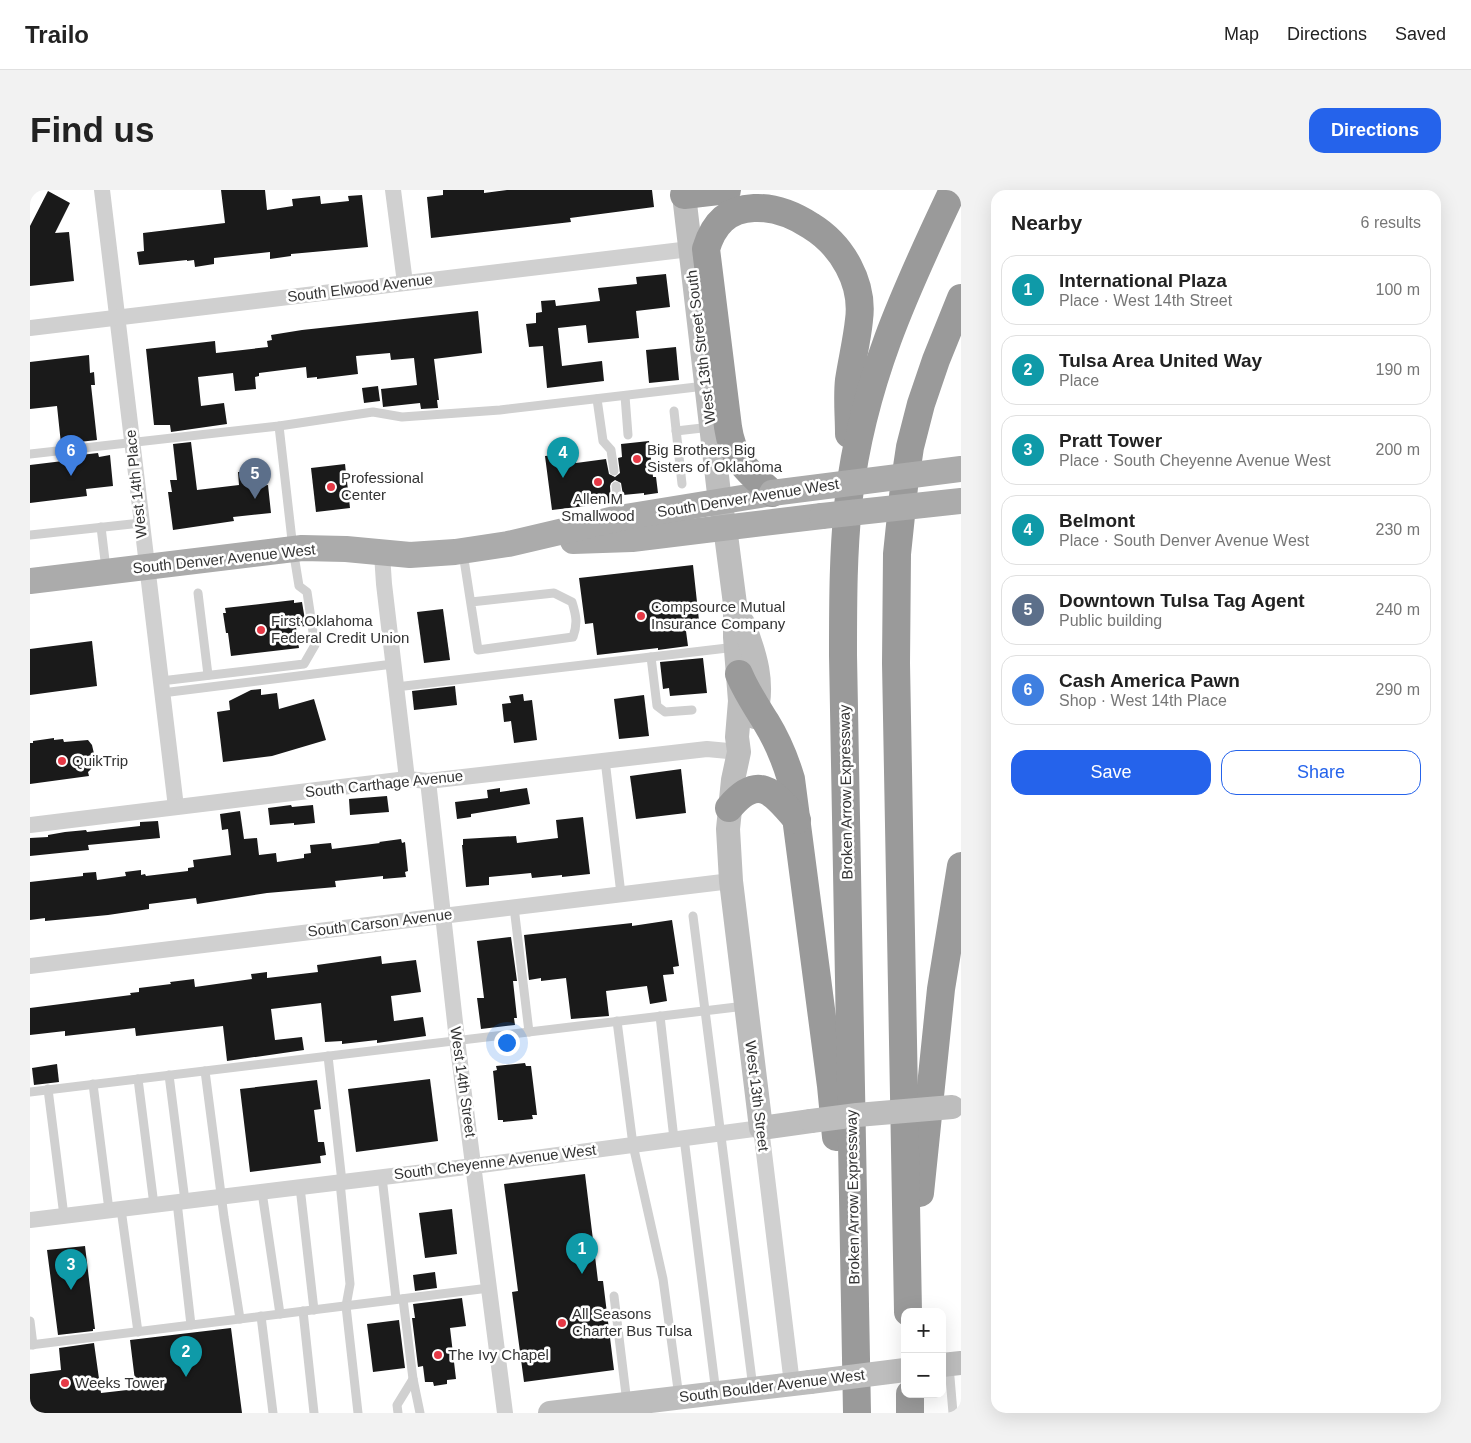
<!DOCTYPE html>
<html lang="en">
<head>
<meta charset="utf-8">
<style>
  :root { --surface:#fff; --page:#f2f2f2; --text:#222; --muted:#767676; --line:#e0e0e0; --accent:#2563eb }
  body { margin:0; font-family:Arial,sans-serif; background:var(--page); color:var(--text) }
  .controls { position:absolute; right:15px; bottom:15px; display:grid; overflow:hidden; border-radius:10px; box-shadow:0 5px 20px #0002 }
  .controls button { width:45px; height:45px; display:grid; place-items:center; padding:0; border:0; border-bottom:1px solid var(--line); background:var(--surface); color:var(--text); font:25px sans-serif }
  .you { position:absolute; left:476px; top:852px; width:18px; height:18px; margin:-12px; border:4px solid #fff; border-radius:50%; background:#1a73e8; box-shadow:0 0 0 8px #1a73e833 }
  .badge { display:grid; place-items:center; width:32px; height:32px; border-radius:50%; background:var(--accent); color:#fff; font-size:16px; font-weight:700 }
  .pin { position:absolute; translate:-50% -41px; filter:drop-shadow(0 1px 2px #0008) }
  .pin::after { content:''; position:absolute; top:26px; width:18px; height:15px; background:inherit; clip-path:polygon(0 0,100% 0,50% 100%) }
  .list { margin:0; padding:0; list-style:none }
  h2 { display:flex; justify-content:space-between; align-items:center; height:65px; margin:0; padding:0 20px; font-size:21px }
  h2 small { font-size:16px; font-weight:400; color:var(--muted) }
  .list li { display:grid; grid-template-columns:32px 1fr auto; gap:15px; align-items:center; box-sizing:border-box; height:70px; margin:0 10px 10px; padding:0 10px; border:1px solid var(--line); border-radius:15px }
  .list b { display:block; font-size:19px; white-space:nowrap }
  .list p { margin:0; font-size:16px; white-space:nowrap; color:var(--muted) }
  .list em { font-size:16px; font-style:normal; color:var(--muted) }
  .actions { display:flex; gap:10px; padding:15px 20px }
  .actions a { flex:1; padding:11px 0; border:1px solid var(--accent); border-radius:15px; text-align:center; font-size:18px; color:var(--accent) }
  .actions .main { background:var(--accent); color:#fff }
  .map { position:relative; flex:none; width:931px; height:1223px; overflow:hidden; border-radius:15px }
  header { display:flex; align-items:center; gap:30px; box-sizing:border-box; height:70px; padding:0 25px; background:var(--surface); border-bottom:1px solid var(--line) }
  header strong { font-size:24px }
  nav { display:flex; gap:28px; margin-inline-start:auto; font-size:18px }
  .intro { display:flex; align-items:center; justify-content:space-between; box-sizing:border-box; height:120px; padding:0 30px }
  h1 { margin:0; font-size:35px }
  .button { padding:12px 22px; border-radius:15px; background:var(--accent); color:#fff; font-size:18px; font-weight:700 }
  main { display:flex; gap:30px; padding:0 30px }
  aside { flex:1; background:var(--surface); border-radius:15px; box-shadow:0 5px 20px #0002 }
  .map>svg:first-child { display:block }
  .building { fill:#1a1a1a }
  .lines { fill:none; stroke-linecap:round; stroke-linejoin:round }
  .lane { stroke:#d0d0d0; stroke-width:9 }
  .street { stroke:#d0d0d0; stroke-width:16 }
  .secondary { stroke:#bdbdbd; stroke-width:24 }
  .primary { stroke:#ababab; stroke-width:26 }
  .highway { stroke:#9a9a9a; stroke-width:28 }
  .secondary-bridge { stroke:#bdbdbd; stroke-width:24 }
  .primary-bridge { stroke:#ababab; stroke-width:26 }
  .poi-dot { fill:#e63946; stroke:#fff; stroke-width:2 }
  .labels { text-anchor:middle; stroke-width:5; stroke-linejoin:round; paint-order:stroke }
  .street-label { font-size:15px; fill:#333; stroke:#fff }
  .poi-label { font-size:15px; fill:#333; stroke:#fff; text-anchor:start }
</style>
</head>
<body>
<header>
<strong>Trailo</strong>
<nav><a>Map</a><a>Directions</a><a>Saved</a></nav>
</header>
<div class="intro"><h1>Find us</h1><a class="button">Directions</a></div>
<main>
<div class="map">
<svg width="931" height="1223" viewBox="0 0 931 1223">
  <rect width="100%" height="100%" fill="#fff"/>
  <g class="building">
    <path d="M 191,0 L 235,0 L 237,20 L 263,16 L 262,9 L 290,6 L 291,14 L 319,11 L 318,6 L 332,5 L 338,57 L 261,64 L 261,66 L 240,69 L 240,62 L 184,68 L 184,74 L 165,77 L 164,70 L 157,71 L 157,70 L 109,75 L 107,62 L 114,61 L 113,43 L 195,33 Z"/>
    <path d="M 413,0 L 454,0 L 454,3 L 477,0 L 622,0 L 624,17 L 540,28 L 541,32 L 401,48 L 397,7 L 413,5 Z"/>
    <path d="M 18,1 L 40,13 L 25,43 L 39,42 L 44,91 L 0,96 L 0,36 Z"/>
    <path d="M 636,84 L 640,117 L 606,121 L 609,148 L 558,153 L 556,135 L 528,138 L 532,176 L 572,171 L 574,191 L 517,198 L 513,156 L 499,157 L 496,134 L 506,133 L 506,123 L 512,122 L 511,111 L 525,110 L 526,116 L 570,111 L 568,98 L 607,94 L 606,87 Z"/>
    <path d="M 448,121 L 452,163 L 404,169 L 409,210 L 407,210 L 408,218 L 391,219 L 390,213 L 353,217 L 351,199 L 387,195 L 384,168 L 361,170 L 360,163 L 326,166 L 328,184 L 287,189 L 287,187 L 277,188 L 276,177 L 229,183 L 229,186 L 225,187 L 226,199 L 205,201 L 203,183 L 168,187 L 171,216 L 194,213 L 197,234 L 141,242 L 140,235 L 124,235 L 116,159 L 185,151 L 186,163 L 238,157 L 237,151 L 242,150 L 241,145 L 272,140 Z"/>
    <path d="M 646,157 L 649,190 L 619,193 L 616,160 Z"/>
    <path d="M 59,165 L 60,183 L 64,182 L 65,195 L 61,195 L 67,250 L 31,254 L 27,216 L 0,219 L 0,172 Z"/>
    <path d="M 348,196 L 350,211 L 334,213 L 332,198 Z"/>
    <path d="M 619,251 L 623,287 L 626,287 L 628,303 L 614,305 L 614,303 L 593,305 L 591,293 L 585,290 L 581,293 L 580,296 L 581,313 L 522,320 L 515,266 L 545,263 L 546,273 L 576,269 L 579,284 L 585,287 L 590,283 L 588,268 L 592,267 L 591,254 Z"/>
    <path d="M 161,252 L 167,300 L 209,295 L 208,282 L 229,281 L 231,296 L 238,295 L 241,323 L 203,327 L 204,331 L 143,340 L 138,302 L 142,302 L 140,290 L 147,290 L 143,254 Z"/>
    <path d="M 68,263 L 69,267 L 80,265 L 83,296 L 56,299 L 57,306 L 0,313 L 0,275 L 33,271 L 33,267 Z"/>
    <path d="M 315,274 L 320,318 L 286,322 L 281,278 Z"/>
    <path d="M 663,375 L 670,440 L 656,441 L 658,456 L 628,460 L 628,458 L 567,465 L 563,433 L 555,434 L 549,388 Z"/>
    <path d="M 264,410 L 264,413 L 272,412 L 276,436 L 266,437 L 269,458 L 201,466 L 198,443 L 196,443 L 193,423 L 196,423 L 195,418 Z"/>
    <path d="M 413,419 L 420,470 L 394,473 L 387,422 Z"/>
    <path d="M 62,451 L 67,496 L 0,505 L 0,459 Z"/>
    <path d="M 673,468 L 677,503 L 640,506 L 639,498 L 633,499 L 630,472 Z"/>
    <path d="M 425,496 L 427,515 L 384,520 L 382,501 Z"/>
    <path d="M 231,499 L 231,505 L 247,503 L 249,519 L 284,509 L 296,550 L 242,566 L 193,572 L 187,522 L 200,520 L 199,511 L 221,500 Z"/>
    <path d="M 493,504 L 494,511 L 502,510 L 507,550 L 484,553 L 481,531 L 474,532 L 472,514 L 481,513 L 479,506 Z"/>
    <path d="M 614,505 L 619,546 L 589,549 L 584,509 Z"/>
    <path d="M 24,548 L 24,550 L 33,549 L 34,552 L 58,550 L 62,555 L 65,568 L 61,579 L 58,582 L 59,586 L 0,594 L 0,553 L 3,553 L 3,551 Z"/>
    <path d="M 651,579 L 656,623 L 606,629 L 600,586 Z"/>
    <path d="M 470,598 L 470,602 L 497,598 L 500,614 L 441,624 L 441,627 L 427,629 L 425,612 L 458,608 L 457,600 Z"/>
    <path d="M 357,606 L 359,622 L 320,625 L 319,609 Z"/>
    <path d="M 261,615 L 262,617 L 283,615 L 285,633 L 264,635 L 264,633 L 240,635 L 238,618 Z"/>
    <path d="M 210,621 L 214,649 L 227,648 L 229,665 L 246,663 L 247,672 L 274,668 L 274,664 L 281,663 L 280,655 L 301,653 L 302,659 L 350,653 L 349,652 L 371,649 L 372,653 L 375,652 L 378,681 L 375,682 L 376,687 L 353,689 L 353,686 L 305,691 L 306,697 L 237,703 L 167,714 L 166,708 L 119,714 L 119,719 L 78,725 L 15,731 L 15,728 L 0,730 L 0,692 L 53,686 L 53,683 L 66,682 L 67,690 L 96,686 L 95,682 L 111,680 L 111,685 L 115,684 L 116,686 L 158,681 L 158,678 L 164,677 L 163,670 L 201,665 L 198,639 L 192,640 L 190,624 Z"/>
    <path d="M 553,627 L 560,684 L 532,687 L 532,685 L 502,688 L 501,683 L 459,687 L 459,695 L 436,697 L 432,655 L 433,655 L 433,649 L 486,646 L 487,653 L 528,648 L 526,630 Z"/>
    <path d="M 128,631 L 130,648 L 58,655 L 59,660 L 0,666 L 0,648 L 18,647 L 18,645 L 35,642 L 56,640 L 57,642 L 110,636 L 110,632 Z"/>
    <path d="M 642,730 L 649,776 L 643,777 L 644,784 L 633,785 L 637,811 L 620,814 L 617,796 L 576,801 L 579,826 L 541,829 L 536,788 L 511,791 L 511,788 L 499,790 L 494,745 L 602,733 L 602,736 Z"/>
    <path d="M 481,747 L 487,791 L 483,791 L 487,828 L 484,828 L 485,835 L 451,839 L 447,808 L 454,808 L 447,751 Z"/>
    <path d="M 351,766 L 352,774 L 386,770 L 391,802 L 361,806 L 364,831 L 393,827 L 396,846 L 347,853 L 347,850 L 312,854 L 312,851 L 295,852 L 291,813 L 241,819 L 245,850 L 272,847 L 274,860 L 197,871 L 193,836 L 106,846 L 105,838 L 35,846 L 35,841 L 0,845 L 0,818 L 101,805 L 100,803 L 109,802 L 109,798 L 141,794 L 140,792 L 164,789 L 165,797 L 222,789 L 221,784 L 237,782 L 237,788 L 288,782 L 287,775 Z"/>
    <path d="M 495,873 L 496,876 L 501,876 L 507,925 L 502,925 L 503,929 L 473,932 L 473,930 L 468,930 L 463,881 L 467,880 L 466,876 Z"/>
    <path d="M 27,874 L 29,892 L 4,895 L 2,878 Z"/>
    <path d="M 400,889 L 408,951 L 326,962 L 318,899 Z"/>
    <path d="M 287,890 L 291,919 L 284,920 L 288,952 L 294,952 L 296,965 L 290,966 L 291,973 L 220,982 L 210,899 Z"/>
    <path d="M 555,984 L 568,1091 L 573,1091 L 584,1180 L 494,1192 L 482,1102 L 488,1101 L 474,994 Z"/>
    <path d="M 422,1019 L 427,1064 L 395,1068 L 389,1023 Z"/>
    <path d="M 55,1056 L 65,1139 L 63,1139 L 63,1141 L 28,1145 L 17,1060 Z"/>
    <path d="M 405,1082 L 407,1098 L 385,1101 L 383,1085 Z"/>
    <path d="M 432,1108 L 436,1136 L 420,1138 L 426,1189 L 417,1190 L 417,1194 L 404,1196 L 403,1192 L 395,1192 L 393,1176 L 388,1177 L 382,1128 L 385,1128 L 383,1114 Z"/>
    <path d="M 369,1130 L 375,1178 L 343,1182 L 337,1134 Z"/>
    <path d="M 201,1138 L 212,1223 L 0,1223 L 0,1184 L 31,1180 L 29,1158 L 64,1153 L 71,1203 L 106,1199 L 100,1150 Z"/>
  </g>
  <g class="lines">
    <g class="lane">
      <path d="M 595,206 L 598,245"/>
      <path d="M 567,209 L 573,251 L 581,260 L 584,281"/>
      <path d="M 644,221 L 652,294"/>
      <path d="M 646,241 L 681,237"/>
      <path d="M 0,264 L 249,236 L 343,222 L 372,227 L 470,220 L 675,196"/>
      <path d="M 586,296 L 589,326"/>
      <path d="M 71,337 L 76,379"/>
      <path d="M 0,345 L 111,333"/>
      <path d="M 433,363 L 448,460 L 543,447 C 548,433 546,425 542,412 L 524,403 L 441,412"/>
      <path d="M 168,403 L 178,485"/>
      <path d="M 621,467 L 627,516 L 635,522 L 662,520"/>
      <path d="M 131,491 L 274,474 L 285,455 L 277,402 L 269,396 L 263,359 L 249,236"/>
      <path d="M 366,497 L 706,457"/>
      <path d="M 132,503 L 363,474"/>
      <path d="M 575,570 L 591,704"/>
      <path d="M 484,717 L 499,842"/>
      <path d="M 663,726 L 723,1198"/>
      <path d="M 630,826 L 644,949"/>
      <path d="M 587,831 L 603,955 L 633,1089 L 649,1207"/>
      <path d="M 298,866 L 312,992"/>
      <path d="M 175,881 L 194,1027 L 210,1129"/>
      <path d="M 139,885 L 155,1011"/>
      <path d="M 108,889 L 124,1015"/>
      <path d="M 63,894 L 79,1020"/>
      <path d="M 18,899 L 34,1026"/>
      <path d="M 0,902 L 715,816"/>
      <path d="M 654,948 L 686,1203"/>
      <path d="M 352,987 L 366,1109"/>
      <path d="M 310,992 L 320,1094 L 316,1116 L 328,1223"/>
      <path d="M 270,997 L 284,1120"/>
      <path d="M 232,1002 L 250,1124"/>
      <path d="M 147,1012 L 161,1135"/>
      <path d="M 91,1019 L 108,1142"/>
      <path d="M 584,1106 L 597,1213"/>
      <path d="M 373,1109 L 383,1189 L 390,1223"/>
      <path d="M 273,1121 L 284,1223"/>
      <path d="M 231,1126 L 243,1223"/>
      <path d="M 0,1131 L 3,1155"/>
      <path d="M 0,1155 L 459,1098"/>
      <path d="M 919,1176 L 923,1223"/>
      <path d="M 368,1223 L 367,1215 L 383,1189"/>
    </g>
    <g class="street">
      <path d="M 72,0 L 146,617"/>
      <path d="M 363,0 L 375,93"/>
      <path d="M 0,138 L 660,59"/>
      <path d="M 352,364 L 354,394 L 377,589"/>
      <path d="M 398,591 L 427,850 L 475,1223"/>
      <path d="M 0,635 L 377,589 L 398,591 L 677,559 L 709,562"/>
      <path d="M 0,776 L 701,691"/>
      <path d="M 0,1030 L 444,976 L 731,938 L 762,1194"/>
    </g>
    <g class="secondary">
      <path d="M 654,5 L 690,312 L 695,337 L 705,414 L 705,447 L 710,511 L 707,547 L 709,562 L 703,590 L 698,639 L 701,691 L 731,938 L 781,931"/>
      <path d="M 713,433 C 725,463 735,494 725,527"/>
      <path d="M 912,1175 L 931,1173"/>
      <path d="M 520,1223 L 780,1192"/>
    </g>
    <g class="primary">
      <path d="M 543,351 L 602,349 L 792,326"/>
      <path d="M 0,391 L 272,358 L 316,359 L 380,365 L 425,362 L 478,354 L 589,328 L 742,303"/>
    </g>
    <g class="highway">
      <path d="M 654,5 L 697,0"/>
      <path d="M 742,303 C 718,281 703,271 698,237 L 676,59 C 683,35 697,19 724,18 C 744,17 764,25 781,36 C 812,55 834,93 829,130 C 827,150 822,170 819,190 C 817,207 819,226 819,244"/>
      <path d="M 709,484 C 716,501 726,516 736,532 C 747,550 755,569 761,589 L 801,896 L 806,947"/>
      <path d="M 699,618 C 729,582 744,603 767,630"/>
      <path d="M 890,1003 L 911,799 L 931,676"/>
      <path d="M 878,1122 L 866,473 L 867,364 L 874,297 L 880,257 L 891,214 L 906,170 L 931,108"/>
      <path d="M 880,1204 L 880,1223"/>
      <path d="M 827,1223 L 813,465 C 813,412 813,359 819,307 C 832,194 875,101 923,0"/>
    </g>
    <g class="secondary-bridge">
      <path d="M 781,931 L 827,925 L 922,917"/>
      <path d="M 780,1192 L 875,1180"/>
    </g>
    <g class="primary-bridge">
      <path d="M 742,303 L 931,279"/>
      <path d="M 792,326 L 931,311"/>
    </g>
  </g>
  <g class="poi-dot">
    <circle cx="607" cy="269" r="5"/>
    <circle cx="568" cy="292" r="5"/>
    <circle cx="301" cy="297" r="5"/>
    <circle cx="611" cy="426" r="5"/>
    <circle cx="231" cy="440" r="5"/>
    <circle cx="32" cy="571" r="5"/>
    <circle cx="532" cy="1133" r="5"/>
    <circle cx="408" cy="1165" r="5"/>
    <circle cx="35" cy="1193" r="5"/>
  </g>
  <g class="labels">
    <g class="street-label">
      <text transform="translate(330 98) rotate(-7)" y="5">South Elwood Avenue</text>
      <text transform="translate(671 157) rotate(-97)" y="5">West 13th Street South</text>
      <text transform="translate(106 294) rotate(-96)" y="5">West 14th Place</text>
      <text transform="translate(718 308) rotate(-9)" y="5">South Denver Avenue West</text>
      <text transform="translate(194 369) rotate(-6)" y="5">South Denver Avenue West</text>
      <text transform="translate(354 594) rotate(-6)" y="5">South Carthage Avenue</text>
      <text transform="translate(816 602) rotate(-91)" y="5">Broken Arrow Expressway</text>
      <text transform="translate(350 733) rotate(-7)" y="5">South Carson Avenue</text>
      <text transform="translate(433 892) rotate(82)" y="5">West 14th Street</text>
      <text transform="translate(727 906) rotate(83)" y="5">West 13th Street</text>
      <text transform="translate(465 972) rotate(-7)" y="5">South Cheyenne Avenue West</text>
      <text transform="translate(823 1007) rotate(-91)" y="5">Broken Arrow Expressway</text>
      <text transform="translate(742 1196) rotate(-7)" y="5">South Boulder Avenue West</text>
    </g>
    <g class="poi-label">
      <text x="617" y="265">Big Brothers Big<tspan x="617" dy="17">Sisters of Oklahoma</tspan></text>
      <text x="311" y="293">Professional<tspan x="311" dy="17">Center</tspan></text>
      <text x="568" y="314" text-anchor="middle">Allen M<tspan x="568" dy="17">Smallwood</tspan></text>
      <text x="621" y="422">Compsource Mutual<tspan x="621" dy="17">Insurance Company</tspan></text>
      <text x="241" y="436">First Oklahoma<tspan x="241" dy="17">Federal Credit Union</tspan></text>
      <text x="42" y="576">QuikTrip</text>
      <text x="542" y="1129">All Seasons<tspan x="542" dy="17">Charter Bus Tulsa</tspan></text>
      <text x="418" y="1170">The Ivy Chapel</text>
      <text x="45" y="1198">Weeks Tower</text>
    </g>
  </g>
</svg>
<div class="controls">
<button>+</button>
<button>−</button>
</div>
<div class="you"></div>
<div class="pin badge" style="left:552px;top:1084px;background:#0f9aa8">1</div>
<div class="pin badge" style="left:156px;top:1187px;background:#0f9aa8">2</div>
<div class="pin badge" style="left:41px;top:1100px;background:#0f9aa8">3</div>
<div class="pin badge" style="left:533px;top:288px;background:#0f9aa8">4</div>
<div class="pin badge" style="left:225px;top:309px;background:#5c6f8a">5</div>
<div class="pin badge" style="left:41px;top:286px;background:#3f7fe0">6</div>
</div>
<aside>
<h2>Nearby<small>6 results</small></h2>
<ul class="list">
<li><span class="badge" style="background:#0f9aa8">1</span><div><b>International Plaza</b><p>Place · West 14th Street</p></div><em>100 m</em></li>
<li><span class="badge" style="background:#0f9aa8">2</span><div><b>Tulsa Area United Way</b><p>Place</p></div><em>190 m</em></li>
<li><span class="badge" style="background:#0f9aa8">3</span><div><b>Pratt Tower</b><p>Place · South Cheyenne Avenue West</p></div><em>200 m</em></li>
<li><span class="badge" style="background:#0f9aa8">4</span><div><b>Belmont</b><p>Place · South Denver Avenue West</p></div><em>230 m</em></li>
<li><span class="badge" style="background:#5c6f8a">5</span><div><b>Downtown Tulsa Tag Agent</b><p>Public building</p></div><em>240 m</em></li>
<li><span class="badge" style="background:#3f7fe0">6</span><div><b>Cash America Pawn</b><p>Shop · West 14th Place</p></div><em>290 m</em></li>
</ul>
<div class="actions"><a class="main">Save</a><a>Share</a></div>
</aside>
</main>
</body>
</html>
